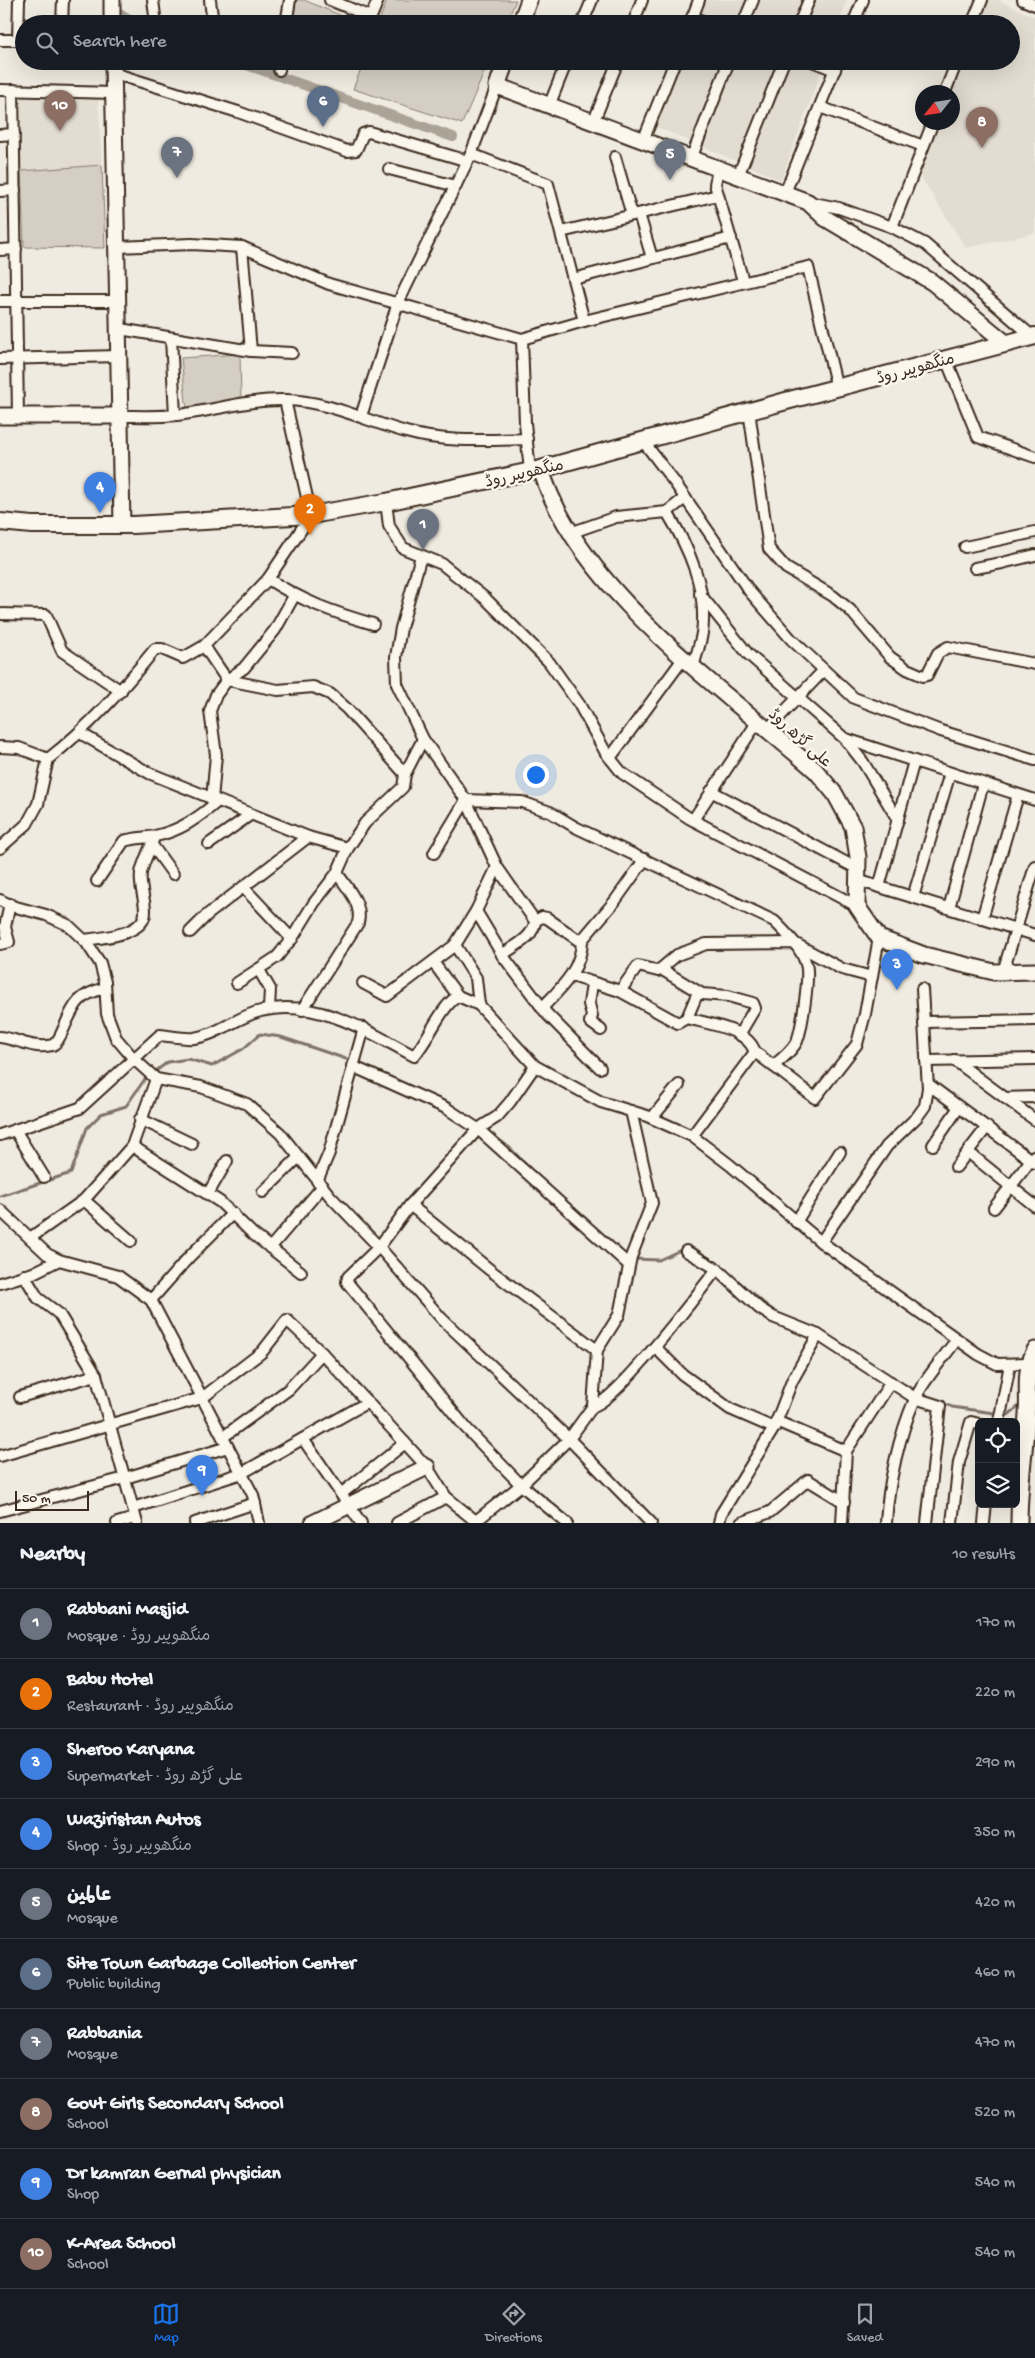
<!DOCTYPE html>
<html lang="en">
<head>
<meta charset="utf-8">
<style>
  :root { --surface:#171b24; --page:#20242c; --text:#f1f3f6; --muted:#9ea1a6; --line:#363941; --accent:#1a73e8 }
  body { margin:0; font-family:"Gochi Hand","Playpen Sans Arabic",sans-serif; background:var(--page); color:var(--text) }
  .controls { position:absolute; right:15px; bottom:15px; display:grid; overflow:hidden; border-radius:8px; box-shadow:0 5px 20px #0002 }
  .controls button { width:45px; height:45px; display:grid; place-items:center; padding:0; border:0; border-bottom:1px solid var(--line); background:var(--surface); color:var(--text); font:25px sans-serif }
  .compass { position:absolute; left:915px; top:85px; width:45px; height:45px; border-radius:50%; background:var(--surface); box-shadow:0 5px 20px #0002; rotate:240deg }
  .scale { position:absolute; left:15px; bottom:12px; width:74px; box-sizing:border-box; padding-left:5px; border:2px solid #3b2a1e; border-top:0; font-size:14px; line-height:18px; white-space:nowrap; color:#3b2a1e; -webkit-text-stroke:4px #fbf7ec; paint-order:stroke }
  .you { position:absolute; left:535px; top:774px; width:18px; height:18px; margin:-12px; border:4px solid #fff; border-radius:50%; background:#1a73e8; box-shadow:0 0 0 8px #1a73e833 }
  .badge { display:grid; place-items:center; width:32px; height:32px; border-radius:50%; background:var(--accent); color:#fff; font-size:16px; font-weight:700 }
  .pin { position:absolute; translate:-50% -41px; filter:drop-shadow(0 1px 2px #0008) }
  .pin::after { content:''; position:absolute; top:26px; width:18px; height:15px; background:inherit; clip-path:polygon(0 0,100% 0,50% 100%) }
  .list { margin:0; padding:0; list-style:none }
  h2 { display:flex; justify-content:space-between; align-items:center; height:65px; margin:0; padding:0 20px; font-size:21px }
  h2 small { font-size:16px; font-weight:400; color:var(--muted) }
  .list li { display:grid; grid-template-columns:32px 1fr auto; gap:15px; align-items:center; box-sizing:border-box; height:70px; padding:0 20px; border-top:1px solid var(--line) }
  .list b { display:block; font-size:19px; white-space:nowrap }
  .list p { margin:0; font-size:16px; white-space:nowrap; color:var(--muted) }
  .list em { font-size:16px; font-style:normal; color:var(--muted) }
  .icon { flex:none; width:28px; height:28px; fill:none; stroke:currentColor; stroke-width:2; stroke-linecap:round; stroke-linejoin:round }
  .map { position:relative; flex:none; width:1035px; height:1523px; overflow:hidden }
  .search { position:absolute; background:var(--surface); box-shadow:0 5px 20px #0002; left:15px; right:15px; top:15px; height:55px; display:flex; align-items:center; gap:12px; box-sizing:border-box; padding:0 18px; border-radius:28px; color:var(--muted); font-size:19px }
  .sheet { height:765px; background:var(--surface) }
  nav { display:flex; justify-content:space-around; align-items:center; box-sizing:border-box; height:70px; border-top:1px solid var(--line); background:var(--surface); font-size:14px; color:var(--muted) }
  nav a { display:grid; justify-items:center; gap:2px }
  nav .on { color:var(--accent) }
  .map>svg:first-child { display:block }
  .built { fill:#e2dcd1 }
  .green { fill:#d5cec3; stroke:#887c70 }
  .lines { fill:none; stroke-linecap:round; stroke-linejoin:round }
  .stream { stroke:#7f7367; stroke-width:3 }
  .canal { stroke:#aca397; stroke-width:10 }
  .street-casing { stroke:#3b2a1e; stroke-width:14 }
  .secondary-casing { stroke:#3b2a1e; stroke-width:19 }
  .primary-casing { stroke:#3b2a1e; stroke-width:20 }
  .street { stroke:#fbf7ec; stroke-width:10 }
  .secondary { stroke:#fbf7ec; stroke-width:15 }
  .primary { stroke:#fbf7ec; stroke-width:16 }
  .labels { text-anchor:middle; stroke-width:5; stroke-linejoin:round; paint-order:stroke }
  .street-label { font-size:16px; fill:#3b2a1e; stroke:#fbf7ec }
</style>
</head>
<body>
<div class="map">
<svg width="1035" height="1523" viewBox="0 0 1035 1523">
  <rect width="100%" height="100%" fill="#f0ebe0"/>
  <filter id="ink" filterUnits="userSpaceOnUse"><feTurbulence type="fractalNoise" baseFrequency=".02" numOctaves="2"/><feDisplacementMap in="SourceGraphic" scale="10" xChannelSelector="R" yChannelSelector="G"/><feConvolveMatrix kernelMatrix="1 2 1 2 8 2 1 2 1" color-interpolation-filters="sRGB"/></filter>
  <g filter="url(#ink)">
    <g class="built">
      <path d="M 704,0 L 847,0 L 838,24 L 694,24 Z"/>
      <path d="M 989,0 L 998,0 L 1035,17 L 1035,233 L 966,248 L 919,174 L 940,123 L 952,122 L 952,92 L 964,61 L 1011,61 L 1011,24 L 979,24 Z"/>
      <path d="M 679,61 L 825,61 L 781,180 L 654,126 Z"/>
      <path d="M 20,94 L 98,97 L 102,165 L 21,171 Z"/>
    </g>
    <g class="green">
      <path d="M 287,0 L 304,0 L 361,24 L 285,24 Z"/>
      <path d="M 387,0 L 516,0 L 506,24 L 378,24 Z"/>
      <path d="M 364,61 L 489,61 L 462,124 L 353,89 Z"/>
      <path d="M 102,165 L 105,248 L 24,247 L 21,171 Z"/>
      <path d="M 240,354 L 241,399 L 187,410 L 181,358 Z"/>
    </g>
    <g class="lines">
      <g class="stream">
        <path d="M 438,1099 L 450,1104 L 469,1117"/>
        <path d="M 484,1128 L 511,1149 L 537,1176"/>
        <path d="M 0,1196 L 71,1173 L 87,1128 L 101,1114 L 126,1106 L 145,1079 L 168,1062 L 188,1059 L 212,1066 L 243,1049 L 260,1034 L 281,1037 L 352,1061"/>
        <path d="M 633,1259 L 659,1260 L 687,1247 L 697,1250 L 708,1258"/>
        <path d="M 729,1274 L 772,1310"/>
        <path d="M 903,1384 L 936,1400"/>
        <path d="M 941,1402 L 952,1407 L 1008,1415 L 1022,1404"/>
      </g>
      <g class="canal">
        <path d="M 120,13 L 136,24"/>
        <path d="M 235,61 L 453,137"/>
      </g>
      <g class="street-casing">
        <g id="street">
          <path d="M 153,0 L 156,24"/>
          <path d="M 210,0 L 213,24"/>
          <path d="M 330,0 L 371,17 L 378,0"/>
          <path d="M 1023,0 L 1035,5"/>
          <path d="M 692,17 L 710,24"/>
          <path d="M 62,24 L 63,0"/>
          <path d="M 286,24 L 290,0"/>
          <path d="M 582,24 L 592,0"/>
          <path d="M 633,24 L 642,0"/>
          <path d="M 690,24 L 699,0"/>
          <path d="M 743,24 L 753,0"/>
          <path d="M 799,24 L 809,0"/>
          <path d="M 853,24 L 863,0"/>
          <path d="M 972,24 L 982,0"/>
          <path d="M 0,40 L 23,40"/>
          <path d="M 18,40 L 19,0"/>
          <path d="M 812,61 L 835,70"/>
          <path d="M 279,70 L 280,61"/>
          <path d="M 113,73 L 238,112 L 347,151 L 356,150 L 363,134 L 369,132 L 468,161"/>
          <path d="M 0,90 L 114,93"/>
          <path d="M 13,90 L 18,415"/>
          <path d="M 945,92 L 957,61"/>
          <path d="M 549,106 L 567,61"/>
          <path d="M 820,107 L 923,146"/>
          <path d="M 593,123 L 618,61"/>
          <path d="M 0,135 L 14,134"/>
          <path d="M 643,141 L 675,61"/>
          <path d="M 471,154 L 548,184 L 584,321"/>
          <path d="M 615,157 L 632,215"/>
          <path d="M 691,159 L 729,61"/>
          <path d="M 389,169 L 456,186"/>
          <path d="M 718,169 L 715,184 L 743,281"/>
          <path d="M 738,176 L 784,61"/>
          <path d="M 0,191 L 15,190"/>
          <path d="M 785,193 L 838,61"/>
          <path d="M 809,202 L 839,208 L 892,227 L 925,244 L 1033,337"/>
          <path d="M 639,214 L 652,258"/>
          <path d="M 892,227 L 933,122"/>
          <path d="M 561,232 L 718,195"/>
          <path d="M 117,247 L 192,244 L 242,247 L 329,284 L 522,339 L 584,321 L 808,267 L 837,388"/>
          <path d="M 242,247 L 251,351"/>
          <path d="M 0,250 L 16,249"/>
          <path d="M 573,279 L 731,238"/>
          <path d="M 0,301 L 118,301"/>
          <path d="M 120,329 L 251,351 L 292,353"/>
          <path d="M 171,338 L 175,415"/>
          <path d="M 522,339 L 525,423 L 530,471"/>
          <path d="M 0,359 L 119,356"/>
          <path d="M 946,359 L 978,437 L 1035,457"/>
          <path d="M 749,411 L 769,549 L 786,568 L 833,596 L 850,610 L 890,657 L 907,669 L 923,676 L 927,675 L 938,653 L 948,647 L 1035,664"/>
          <path d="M 120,416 C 138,416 158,417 177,415 C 212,411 250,399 286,400 C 328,401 366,421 406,432 C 445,443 487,440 527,439"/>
          <path d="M 361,416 L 398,303 L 471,154 L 497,86"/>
          <path d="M 643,441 L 675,483 L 750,592 L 791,639 L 854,698 L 941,731 L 1035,760"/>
          <path d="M 386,502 L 389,526 L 403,548 L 442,564 L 486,599 L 549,662 L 579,704 L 606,753 L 622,773 L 689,818 L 857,906"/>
          <path d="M 667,512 L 685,498"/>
          <path d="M 570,533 L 616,517 L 667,512 C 689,548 708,590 702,633 C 700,645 696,656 693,667"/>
          <path d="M 965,547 L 1035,532"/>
          <path d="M 421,556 L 401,628 L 396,657 L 397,684 L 423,739 L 466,800 L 497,867 L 535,921 C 534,938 514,946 502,955"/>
          <path d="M 975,568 L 1002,563 L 1035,555"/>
          <path d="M 268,579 C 304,602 332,612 373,624"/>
          <path d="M 700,594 L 748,654 L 845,739 L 863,762 L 898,820"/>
          <path d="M 0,614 L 46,615 L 62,651 L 121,691"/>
          <path d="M 204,646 L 227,680 L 278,690 L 313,687 L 330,694 L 347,709 L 405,774"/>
          <path d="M 768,729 L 823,671"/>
          <path d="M 80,733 L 149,773 L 308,837 L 348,848"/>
          <path d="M 846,739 L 1035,800"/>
          <path d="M 0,747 L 19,748 L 48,759"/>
          <path d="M 610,758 L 683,659"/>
          <path d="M 711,791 L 858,869"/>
          <path d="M 212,800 L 216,755 L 210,711 L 216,695 L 227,680 L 244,668 L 275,630 L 294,596"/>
          <path d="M 693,820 L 758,721"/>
          <path d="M 209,844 L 250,815"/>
          <path d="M 152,845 L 173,874"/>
          <path d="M 0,848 L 27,824 L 38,804 L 48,759 C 89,727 122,690 155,649 L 162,649 L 183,658 L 204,646 L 268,579 L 311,515 L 285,400"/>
          <path d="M 434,853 L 466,800 L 522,802 L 550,812 L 575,827 L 774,921 C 786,933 801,947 806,964 C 810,975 802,1029 797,1041 C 792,1051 782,1059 773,1066"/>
          <path d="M 857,880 L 1035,935"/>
          <path d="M 97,881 L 124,841 C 133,838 146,838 155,836 C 180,831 198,818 217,802"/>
          <path d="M 243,887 L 292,939"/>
          <path d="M 879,887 L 914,761"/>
          <path d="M 913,897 L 950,773"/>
          <path d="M 0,900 L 12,906 L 46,915 L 68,925 L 86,942 L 100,963 L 105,982 L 107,1014 L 116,1038 L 134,1059 L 156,1079 L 201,1087 L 247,1104 L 280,1133 L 330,1196 L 379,1247 L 442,1319 L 569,1439 L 651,1523"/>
          <path d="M 949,908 L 983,784"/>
          <path d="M 476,911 L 503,956 L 547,1014 L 600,1068"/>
          <path d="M 982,919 L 1018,795"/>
          <path d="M 535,921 L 542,917 L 547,918 L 578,940 L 582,940 L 615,901 L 645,859"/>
          <path d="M 190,932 L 207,915 L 308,837"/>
          <path d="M 84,940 C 101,938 146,935 145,911 C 145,898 139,886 141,873 C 143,862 151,848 154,837"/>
          <path d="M 0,944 L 9,942 L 5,927 L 10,904"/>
          <path d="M 455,945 L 476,978 L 479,1005"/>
          <path d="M 433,962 L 458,996"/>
          <path d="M 661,969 L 702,994 L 728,996 L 753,1003 L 755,1008 L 739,1035"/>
          <path d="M 259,970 L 270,989 L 269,1009"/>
          <path d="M 1003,972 L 1035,866"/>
          <path d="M 572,976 L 620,991 L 678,1023 L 687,1018 C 708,1024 747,1028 755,1052"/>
          <path d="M 237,983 L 277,957 L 293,937 L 314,903 L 337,873 L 348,848 L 365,823 L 403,787 L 405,774 L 423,739"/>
          <path d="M 363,983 L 387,996 L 455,945 L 476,911 L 497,867"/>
          <path d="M 592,984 L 589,1004 L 592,1016 L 590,1022 L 601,1030"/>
          <path d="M 620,991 L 638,966 L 658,971 L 677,955 L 706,944 L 794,943 L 842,969 L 872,977"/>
          <path d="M 542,1008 C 561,988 582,969 582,940"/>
          <path d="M 302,1010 L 358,923 C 363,904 347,888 337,873"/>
          <path d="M 687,1018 L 698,992"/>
          <path d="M 924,1022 L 1035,1020"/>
          <path d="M 0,1037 C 19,1039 33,1050 53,1045 C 59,1041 61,1034 64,1028 C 75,1003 78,995 105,988"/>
          <path d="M 954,1060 L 1035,1120"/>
          <path d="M 926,1061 L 1035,1059"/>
          <path d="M 352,1066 L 446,1108 L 478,1129 L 629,1265"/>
          <path d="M 535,1066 L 510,1102 L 497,1117 L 478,1129 L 410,1205 L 379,1247 L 348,1277 L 347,1282 L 466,1428 L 521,1485 L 567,1523"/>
          <path d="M 928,1084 L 1035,1163"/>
          <path d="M 1005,1098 L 1035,1097"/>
          <path d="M 652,1118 L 679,1085"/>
          <path d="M 140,1119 L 192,1144"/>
          <path d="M 15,1130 L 44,1177"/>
          <path d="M 0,1135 L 80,1108 L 160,1035 C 171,1036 184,1039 194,1038 C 218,1035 238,1016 261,1011 C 315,998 369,1031 414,1056 C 429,1039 441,1006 458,996 L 479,1005 L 535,1066 L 601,1102 L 647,1116 L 692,1136 L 730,1165 L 821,1242 L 978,1354 L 997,1364 L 1028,1363"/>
          <path d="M 692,1136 L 755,1052 L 815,1098 L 857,1044 L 865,1014 L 879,938"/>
          <path d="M 933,1145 L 959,1107"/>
          <path d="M 132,1146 L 220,1202 L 253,1234 L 301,1272"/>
          <path d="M 968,1152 L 1035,1206"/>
          <path d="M 956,1167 L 987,1127"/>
          <path d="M 317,1181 L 329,1153 L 364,1028"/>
          <path d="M 263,1192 L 299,1157"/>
          <path d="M 208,1194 L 227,1161"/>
          <path d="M 84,1200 L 131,1241"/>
          <path d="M 410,1205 L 490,1270 L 597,1350"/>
          <path d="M 994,1208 L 1034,1156"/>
          <path d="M 0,1210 L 47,1254 L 59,1260 L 118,1276 L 151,1300 L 253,1495 L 259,1523"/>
          <path d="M 796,1222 L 840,1152"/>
          <path d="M 30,1238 L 84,1200 L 132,1146 L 156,1079"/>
          <path d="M 821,1242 L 887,1146 L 917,1117 L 925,1106 L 928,1088 L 922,989"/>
          <path d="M 270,1248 L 322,1187"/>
          <path d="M 686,1251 L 717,1269 L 759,1308 L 773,1317 L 818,1335 L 915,1398 L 940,1406 L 927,1523"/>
          <path d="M 24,1275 L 38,1298 L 59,1314 L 96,1375 L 137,1523"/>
          <path d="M 0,1283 L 33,1273 L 59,1260"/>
          <path d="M 151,1300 L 189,1257 L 233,1213"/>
          <path d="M 655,1347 L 682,1374 L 730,1409 L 774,1428"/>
          <path d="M 20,1397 L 96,1375"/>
          <path d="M 593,1406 C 616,1402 698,1293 717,1269"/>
          <path d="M 776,1421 L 846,1451"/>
          <path d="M 999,1422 L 1010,1364"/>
          <path d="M 223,1437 L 289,1389 L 322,1353"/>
          <path d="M 303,1439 L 361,1523"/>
          <path d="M 0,1456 L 202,1398 L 262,1352 L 287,1320 L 322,1353 L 405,1443 L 427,1467 L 446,1497 L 478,1523"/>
          <path d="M 341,1494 L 405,1443"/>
          <path d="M 133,1508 L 242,1473 L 368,1402"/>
          <path d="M 0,1511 L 125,1478 L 228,1447"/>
          <path d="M 476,1521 L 521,1485 L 569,1439 L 593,1406 L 597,1350 L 619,1315 L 631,1257 L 652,1203 L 631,1111"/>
          <path d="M 117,1523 L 135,1518"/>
          <path d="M 195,1523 L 255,1503"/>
          <path d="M 397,1523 L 446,1497"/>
          <path d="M 719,1523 L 721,1514 L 774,1428 L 792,1381 L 818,1335"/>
          <path d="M 741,1523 L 770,1512 L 808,1480 L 844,1502"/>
          <path d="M 842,1523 L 846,1451 L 891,1382"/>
          <path d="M 886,1523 C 888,1485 899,1435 915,1399 C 923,1381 945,1356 957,1339"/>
          <path d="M 952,1523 L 959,1462 L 971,1422 L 979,1424"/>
          <path d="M 984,1523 L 986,1504"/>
        </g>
      </g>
      <g class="secondary-casing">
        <g id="secondary">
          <path d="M 112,0 L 112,24"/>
          <path d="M 520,24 L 529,0"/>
          <path d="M 113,61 L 122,525"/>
          <path d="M 506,61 L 497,86 L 808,202 L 825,218 L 932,282 L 1007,344"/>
          <path d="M 0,416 L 120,416"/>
          <path d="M 541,469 C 576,588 725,691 816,771 L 835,794 L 853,827 L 858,857 L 857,906 L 879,938 L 924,955 L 994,972 L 1035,971"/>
          <path d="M 313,1523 L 427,1467"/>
          <path d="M 1019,1523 C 1019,1486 1025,1451 1027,1414 C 1029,1390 1023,1373 1035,1350"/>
        </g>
      </g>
      <g class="primary-casing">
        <path id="primary" d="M 0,522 L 32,525 L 133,525 L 311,515 L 386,502 L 541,469 L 786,401 L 1035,336"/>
      </g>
      <use href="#street" class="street"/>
      <use href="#secondary" class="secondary"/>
      <use href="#primary" class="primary"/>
    </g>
  </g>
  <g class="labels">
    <g class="street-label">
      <text transform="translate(915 367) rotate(-15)" y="6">منگھوپیر روڈ</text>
      <text transform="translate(524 472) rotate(-13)" y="6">منگھوپیر روڈ</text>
      <text transform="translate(801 737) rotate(42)" y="6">علی گڑھ روڈ</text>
    </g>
  </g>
</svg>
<div class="controls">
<button><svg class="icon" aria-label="locate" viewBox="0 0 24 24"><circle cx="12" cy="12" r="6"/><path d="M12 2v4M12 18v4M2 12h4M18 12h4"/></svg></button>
<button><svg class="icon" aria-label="layers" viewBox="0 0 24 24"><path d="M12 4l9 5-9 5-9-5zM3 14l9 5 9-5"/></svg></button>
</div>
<svg class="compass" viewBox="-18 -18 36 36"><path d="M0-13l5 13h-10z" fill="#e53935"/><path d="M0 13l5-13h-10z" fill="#9ea1a6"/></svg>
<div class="scale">50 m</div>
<div class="you"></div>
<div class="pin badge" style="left:423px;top:550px;background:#6b7280">1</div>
<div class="pin badge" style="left:310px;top:535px;background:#e8710a">2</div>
<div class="pin badge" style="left:897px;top:990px;background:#3f7fe0">3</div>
<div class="pin badge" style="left:100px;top:513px;background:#3f7fe0">4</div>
<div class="pin badge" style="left:670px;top:180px;background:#6b7280">5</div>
<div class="pin badge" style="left:323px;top:127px;background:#5c6f8a">6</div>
<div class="pin badge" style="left:177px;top:178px;background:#6b7280">7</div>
<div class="pin badge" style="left:982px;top:148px;background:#8d6e63">8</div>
<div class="pin badge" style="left:202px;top:1496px;background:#3f7fe0">9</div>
<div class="pin badge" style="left:60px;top:131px;background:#8d6e63">10</div>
<div class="search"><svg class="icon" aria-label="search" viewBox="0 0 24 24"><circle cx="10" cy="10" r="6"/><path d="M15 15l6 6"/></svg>Search here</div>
</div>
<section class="sheet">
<h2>Nearby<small>10 results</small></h2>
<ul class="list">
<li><span class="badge" style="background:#6b7280">1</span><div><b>Rabbani Masjid</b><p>Mosque · منگھوپیر روڈ</p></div><em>170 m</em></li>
<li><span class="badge" style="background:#e8710a">2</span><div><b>Babu Hotel</b><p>Restaurant · منگھوپیر روڈ</p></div><em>220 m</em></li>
<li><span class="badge" style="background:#3f7fe0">3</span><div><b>Sheroo Karyana</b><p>Supermarket · علی گڑھ روڈ</p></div><em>290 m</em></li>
<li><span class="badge" style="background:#3f7fe0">4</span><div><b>Waziristan Autos</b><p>Shop · منگھوپیر روڈ</p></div><em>350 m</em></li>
<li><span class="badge" style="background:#6b7280">5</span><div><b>عالمین</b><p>Mosque</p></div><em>420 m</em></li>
<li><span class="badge" style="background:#5c6f8a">6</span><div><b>Site Town Garbage Collection Center</b><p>Public building</p></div><em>460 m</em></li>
<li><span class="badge" style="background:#6b7280">7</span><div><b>Rabbania</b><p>Mosque</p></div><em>470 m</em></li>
<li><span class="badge" style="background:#8d6e63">8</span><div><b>Govt Girls Secondary School</b><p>School</p></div><em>520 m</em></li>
<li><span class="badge" style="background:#3f7fe0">9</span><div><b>Dr kamran Gernal physician</b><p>Shop</p></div><em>540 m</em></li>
<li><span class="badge" style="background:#8d6e63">10</span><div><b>K-Area School</b><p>School</p></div><em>540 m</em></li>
</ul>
</section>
<nav>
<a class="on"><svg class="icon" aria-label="map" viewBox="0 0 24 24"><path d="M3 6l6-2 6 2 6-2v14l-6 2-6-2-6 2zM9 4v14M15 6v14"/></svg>Map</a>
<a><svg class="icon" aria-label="directions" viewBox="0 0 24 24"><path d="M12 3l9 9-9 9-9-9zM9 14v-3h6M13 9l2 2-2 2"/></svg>Directions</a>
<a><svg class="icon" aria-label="saved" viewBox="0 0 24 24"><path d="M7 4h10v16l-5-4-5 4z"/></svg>Saved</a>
</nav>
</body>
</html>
